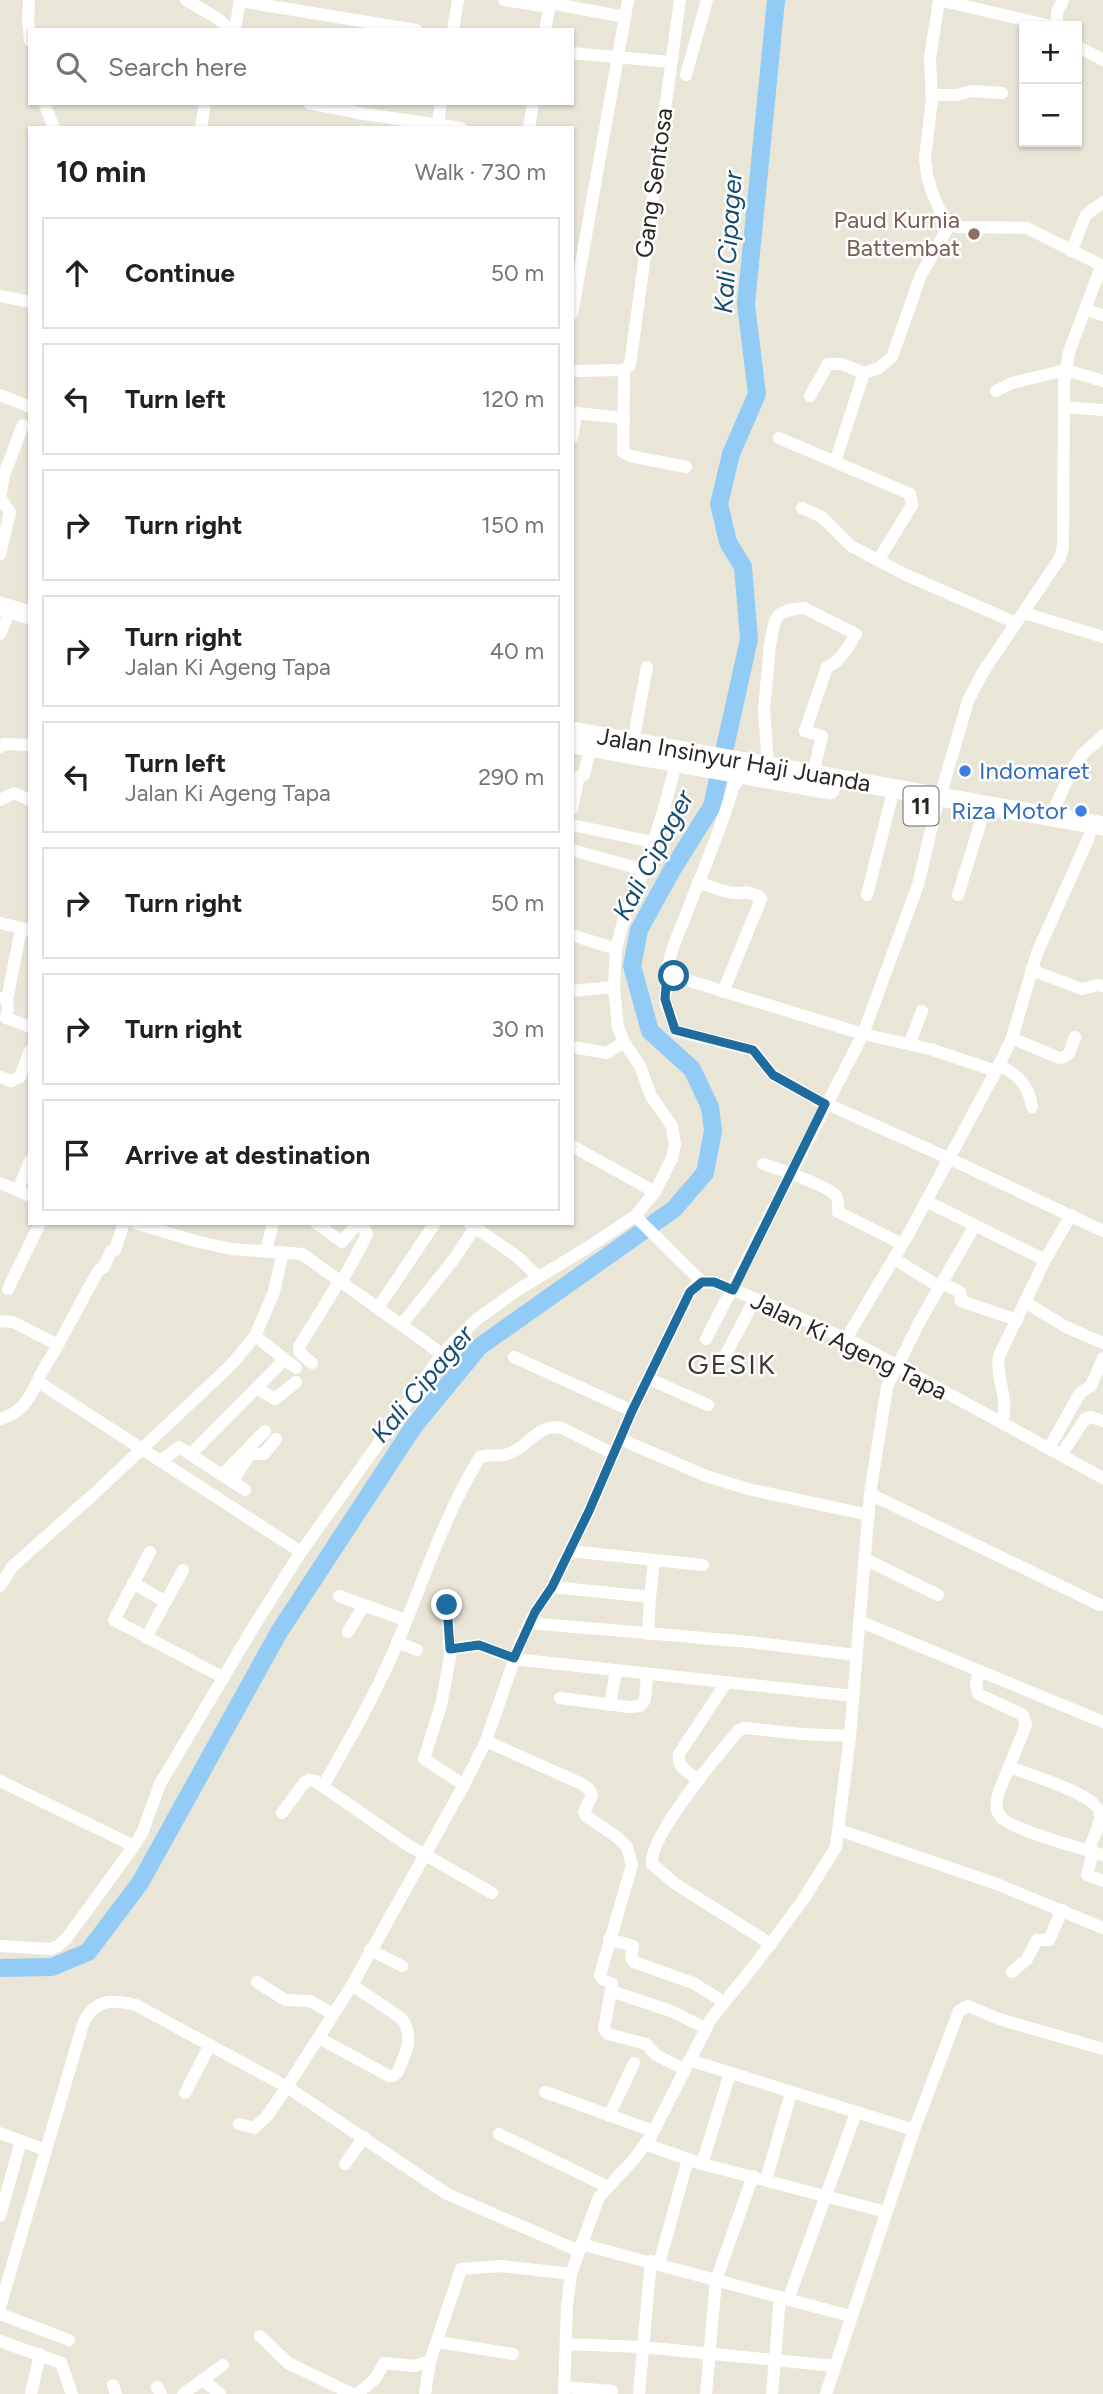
<!DOCTYPE html>
<html lang="en">
<head>
<meta charset="utf-8">
<style>
  :root { --surface:#fff; --page:#f6f6f6; --text:#202124; --muted:#757577; --line:#e0e0e0 }
  body { margin:0; font-family:Figtree,sans-serif; background:var(--page); color:var(--text) }
  .controls { position:absolute; right:21px; top:21px; display:grid; overflow:hidden; border-radius:0px; box-shadow:0 2px 5px #0004 }
  .controls button { width:63px; height:63px; display:grid; place-items:center; padding:0; border:0; border-bottom:2px solid var(--line); background:var(--surface); color:var(--text); font:35px sans-serif }
  .stop { position:absolute; width:21px; height:21px; margin:-16px; border:5px solid #1f6c9f; border-radius:50%; background:#fff }
  .stop.end { background:#1f6c9f; border-color:#fff; box-shadow:0 2px 7px #0008 }
  .list { margin:0; padding:0; list-style:none }
  h2 { display:flex; justify-content:space-between; align-items:center; height:91px; margin:0; padding:0 28px; font-size:30px }
  h2 small { font-size:23px; font-weight:400; color:var(--muted) }
  .list li { display:grid; grid-template-columns:46px 1fr auto; gap:21px; align-items:center; box-sizing:border-box; height:112px; margin:0 14px 14px; padding:0 14px; border:2px solid var(--line); border-radius:0px }
  .list b { display:block; font-size:26px; white-space:nowrap }
  .list p { margin:0; font-size:23px; white-space:nowrap; color:var(--muted) }
  .list em { font-size:23px; font-style:normal; color:var(--muted) }
  .icon { flex:none; width:38px; height:38px; fill:none; stroke:currentColor; stroke-width:2; stroke-linecap:round; stroke-linejoin:round }
  .map { position:relative; flex:none; width:1103px; height:2394px; overflow:hidden }
  .search { position:absolute; background:var(--surface); box-shadow:0 2px 5px #0004; left:28px; top:28px; width:546px; height:77px; display:flex; align-items:center; gap:18px; box-sizing:border-box; padding:0 24px; border-radius:0px; color:var(--muted); font-size:26px }
  .panel { position:absolute; background:var(--surface); box-shadow:0 2px 5px #0004; left:28px; top:126px; width:546px; height:1099px; border-radius:0px }
  .map>svg:first-child { display:block }
  .lines { fill:none; stroke-linecap:round; stroke-linejoin:round }
  .river { stroke:#92ccf6; stroke-width:18 }
  .minor { stroke:#fff; stroke-width:12 }
  .highway { stroke:#fff; stroke-width:19 }
  .route { stroke:#1f6c9f; stroke-width:9 }
  .education-dot { fill:#8d6e63; stroke:#fff; stroke-width:2.5 }
  .shop-dot { fill:#3f7fe0; stroke:#fff; stroke-width:2.5 }
  .labels { text-anchor:middle; stroke-width:5; stroke-linejoin:round; paint-order:stroke }
  .shield { fill:#fff; stroke:#696864; stroke-width:2 }
  .shield-label { font-size:23px; font-weight:bold; fill:#292721 }
  .street-label { font-size:24px; fill:#292721; stroke:#fff }
  .education-label { font-size:24px; fill:#785e54; stroke:#fff; text-anchor:end }
  .shop-label { font-size:24px; fill:#366cbe; stroke:#fff; text-anchor:start }
  .water-label { font-size:26px; font-style:italic; fill:#154d70; stroke:#fff }
  .quarter-label { font-size:28px; letter-spacing:2px; fill:#3d392d; stroke:#fff }
</style>
</head>
<body>
<div class="map">
<svg width="1103" height="2394" viewBox="0 0 1103 2394">
  <rect width="100%" height="100%" fill="#eae6d7"/>
  <g class="lines">
    <path class="river" d="M 0,1968 L 52,1967 L 88,1952 L 140,1883 L 279,1632 L 414,1426 L 479,1347 L 674,1209 L 705,1173 L 713,1131 L 710,1107 L 692,1069 L 650,1031 L 632,966 L 639,930 L 672,870 L 712,806 L 749,639 L 743,567 L 728,542 L 719,504 L 731,454 L 757,394 L 746,304 L 776,0"/>
    <g class="minor">
      <path d="M 29,0 L 28,19 L 30,41"/>
      <path d="M 186,0 L 217,18 L 231,30"/>
      <path d="M 504,0 L 549,7"/>
      <path d="M 939,0 L 930,58 L 932,99 L 925,158 L 927,175 L 932,192 L 943,218 L 957,227 L 1027,228 L 1099,264 L 1101,267 L 1069,352 L 1064,382 L 1063,547 L 1060,558 L 983,672 L 968,701 L 940,797"/>
      <path d="M 939,0 L 1051,26"/>
      <path d="M 240,1 L 416,30"/>
      <path d="M 550,3 L 625,17"/>
      <path d="M 1057,26 L 1057,12 L 1063,0"/>
      <path d="M 235,30 L 240,0"/>
      <path d="M 453,30 L 458,0"/>
      <path d="M 545,30 L 551,0"/>
      <path d="M 1077,46 L 1103,60"/>
      <path d="M 572,53 L 670,62"/>
      <path d="M 686,75 L 707,0"/>
      <path d="M 931,95 L 957,95 L 971,91 L 1002,93"/>
      <path d="M 44,103 L 54,128"/>
      <path d="M 309,103 L 364,114 L 461,128"/>
      <path d="M 201,128 L 205,103"/>
      <path d="M 437,128 L 441,103"/>
      <path d="M 529,128 L 533,103"/>
      <path d="M 1071,251 L 1086,215 L 1103,202"/>
      <path d="M 0,296 L 30,302"/>
      <path d="M 1086,310 L 1103,315"/>
      <path d="M 572,314 L 628,0"/>
      <path d="M 624,370 L 623,452 L 630,456 L 686,467"/>
      <path d="M 572,371 L 624,370 L 630,365 L 680,0"/>
      <path d="M 996,391 L 1012,383 L 1066,370 L 1103,381"/>
      <path d="M 0,395 L 30,407"/>
      <path d="M 810,396 L 828,364 L 842,364 L 864,373 L 879,368 L 892,357 L 921,275 L 950,224"/>
      <path d="M 1064,407 L 1103,410"/>
      <path d="M 572,438 L 576,413 L 624,418"/>
      <path d="M 779,438 L 910,494 L 912,505 L 879,559"/>
      <path d="M 835,462 L 864,373"/>
      <path d="M 802,508 L 822,517 L 851,546 L 904,574 L 1016,623"/>
      <path d="M 0,554 L 10,512 L 0,498 L 4,475 L 23,425"/>
      <path d="M 1024,613 L 1103,637"/>
      <path d="M 0,634 L 6,620"/>
      <path d="M 633,742 L 647,667"/>
      <path d="M 0,747 L 4,744 L 30,745"/>
      <path d="M 768,765 L 764,709 L 770,645 L 775,620 L 780,614 L 789,610 L 804,608 L 856,634 C 848,646 841,662 827,667 L 805,731 L 822,736 L 813,774"/>
      <path d="M 736,784 L 734,784 C 722,828 703,870 687,912 C 679,933 669,952 667,974 L 863,1034 L 930,1049 L 996,1071"/>
      <path d="M 0,800 L 14,793 L 30,800"/>
      <path d="M 572,809 L 578,780 L 579,776 L 584,775 L 590,748"/>
      <path d="M 1051,818 C 1060,796 1068,774 1082,755 C 1088,748 1097,743 1103,735"/>
      <path d="M 572,825 L 653,842"/>
      <path d="M 572,850 L 644,870"/>
      <path d="M 698,882 C 712,887 732,896 746,892 L 759,896 L 761,899 L 723,992"/>
      <path d="M 867,895 L 891,800"/>
      <path d="M 958,895 L 982,818"/>
      <path d="M 0,923 L 30,930"/>
      <path d="M 616,949 L 625,914 L 644,870 L 663,812 L 676,764"/>
      <path d="M 1031,970 L 1082,989 L 1098,985 L 1103,986"/>
      <path d="M 667,974 L 665,1001 L 676,1031 L 753,1050 L 773,1075 L 816,1099 L 948,1158 L 1103,1231"/>
      <path d="M 572,991 L 614,987"/>
      <path d="M 0,998 L 7,999 L 21,929"/>
      <path d="M 7,999 L 8,1009 L 6,1018 L 30,1027"/>
      <path d="M 1012,1038 L 1059,1058 C 1071,1058 1071,1047 1075,1037"/>
      <path d="M 910,1043 L 922,1011"/>
      <path d="M 572,1047 L 607,1053 L 624,1042"/>
      <path d="M 999,1065 C 1018,1075 1029,1085 1032,1107"/>
      <path d="M 0,1077 L 11,1081 L 20,1077 L 30,1051"/>
      <path d="M 572,1146 L 655,1192"/>
      <path d="M 763,1164 C 776,1168 829,1186 836,1196 C 839,1200 838,1208 838,1212 L 902,1244"/>
      <path d="M 0,1183 L 30,1196"/>
      <path d="M 18,1190 L 30,1161"/>
      <path d="M 926,1201 L 1045,1260"/>
      <path d="M 635,1216 L 702,1282"/>
      <path d="M 135,1223 L 195,1241 L 231,1249 L 302,1254 L 442,1354"/>
      <path d="M 316,1223 L 342,1242 L 358,1223"/>
      <path d="M 469,1223 L 519,1258 L 538,1277"/>
      <path d="M 266,1251 L 273,1223"/>
      <path d="M 894,1259 L 940,1287"/>
      <path d="M 342,1281 L 367,1235 L 365,1229 L 357,1225"/>
      <path d="M 942,1283 L 960,1292 L 961,1301 L 1017,1320"/>
      <path d="M 8,1289 L 40,1223"/>
      <path d="M 1025,1302 L 1066,1327 L 1103,1343"/>
      <path d="M 378,1308 L 435,1223"/>
      <path d="M 0,1321 L 13,1322 L 58,1345 L 39,1377 L 40,1383 L 301,1552"/>
      <path d="M 402,1324 L 454,1259 L 478,1223"/>
      <path d="M 255,1336 L 296,1368"/>
      <path d="M 706,1339 L 863,1034 L 918,885 L 936,809"/>
      <path d="M 846,1339 L 909,1233 L 996,1071 L 1012,1038 L 1037,953 L 1089,837"/>
      <path d="M 58,1345 L 98,1271 L 104,1267 L 111,1251 L 115,1250 L 124,1223"/>
      <path d="M 725,1356 L 755,1299"/>
      <path d="M 514,1357 L 632,1411"/>
      <path d="M 312,1363 L 300,1353 L 299,1347 L 340,1280"/>
      <path d="M 649,1379 L 708,1405"/>
      <path d="M 256,1388 L 275,1399 L 296,1382"/>
      <path d="M 0,1419 C 22,1413 29,1399 39,1379"/>
      <path d="M 1002,1421 C 1010,1399 995,1379 999,1356 L 1045,1260 L 1071,1215"/>
      <path d="M 620,1439 L 706,1476 L 748,1489 L 869,1515"/>
      <path d="M 1049,1448 L 1080,1393 L 1091,1386 L 1103,1358"/>
      <path d="M 191,1454 L 285,1359"/>
      <path d="M 1061,1455 L 1085,1419 L 1091,1417 L 1103,1421"/>
      <path d="M 162,1460 L 179,1447 L 245,1490"/>
      <path d="M 222,1475 L 265,1431"/>
      <path d="M 232,1482 L 250,1454 L 264,1454 L 276,1439"/>
      <path d="M 870,1494 L 1100,1605"/>
      <path d="M 569,1551 L 703,1565"/>
      <path d="M 150,1552 L 114,1620 L 224,1678"/>
      <path d="M 865,1559 L 938,1595"/>
      <path d="M 133,1583 L 166,1602"/>
      <path d="M 0,1586 L 12,1567 L 96,1492 L 232,1364 L 255,1336 L 274,1292 L 283,1252"/>
      <path d="M 552,1587 L 650,1597 L 648,1634"/>
      <path d="M 339,1596 L 405,1620"/>
      <path d="M 650,1597 L 654,1561"/>
      <path d="M 447,1605 L 450,1658 L 441,1705 L 424,1759 L 464,1785"/>
      <path d="M 859,1621 L 1103,1722"/>
      <path d="M 529,1623 L 750,1642 L 856,1655"/>
      <path d="M 348,1632 L 364,1605"/>
      <path d="M 146,1638 L 183,1570"/>
      <path d="M 397,1642 L 417,1650"/>
      <path d="M 450,1649 L 479,1645 L 514,1659 L 853,1696"/>
      <path d="M 979,1672 L 976,1684 L 978,1694 L 1023,1715 L 1026,1725 L 1009,1767"/>
      <path d="M 560,1698 L 630,1707 L 640,1706 L 645,1700 L 647,1674"/>
      <path d="M 610,1705 L 616,1670"/>
      <path d="M 486,1741 L 582,1784 L 590,1790 L 592,1795 L 584,1812 L 586,1816 L 617,1837 L 627,1847 L 632,1865 L 600,1975 L 602,1979 L 612,1984 L 604,2029 L 608,2034 L 646,2044 L 656,2055 L 684,2069"/>
      <path d="M 699,1780 C 689,1773 676,1767 679,1754 L 726,1683"/>
      <path d="M 0,1781 L 134,1846"/>
      <path d="M 323,1786 C 348,1742 373,1699 393,1653 C 421,1588 443,1517 480,1457 C 489,1453 499,1458 508,1454 C 530,1447 536,1423 562,1428 L 614,1454"/>
      <path d="M 282,1813 L 304,1783 L 309,1780 L 315,1781 L 406,1844 L 492,1893"/>
      <path d="M 839,1830 L 997,1884 L 1103,1928"/>
      <path d="M 1088,1851 C 1092,1840 1101,1825 1100,1814 C 1098,1794 1027,1774 1009,1767 C 1005,1779 994,1797 997,1810 C 998,1813 1000,1817 1003,1819 C 1017,1831 1083,1849 1103,1855"/>
      <path d="M 1093,1852 L 1087,1875 L 1103,1881"/>
      <path d="M 609,1939 L 633,1946 L 631,1958 L 634,1962 L 693,1983 L 724,2002"/>
      <path d="M 771,1944 L 674,1883 L 652,1864 C 648,1838 720,1752 739,1730 L 745,1728 L 801,1734 L 850,1736"/>
      <path d="M 0,1946 L 51,1949 L 58,1946 L 66,1939 L 134,1846 L 143,1831 L 160,1784 L 257,1621 L 301,1552 L 442,1354 L 476,1320 L 519,1289 L 587,1248 L 635,1216 L 655,1192 L 672,1158 L 675,1145 L 672,1126 L 651,1096 L 640,1066 L 624,1042 L 618,1028 L 614,987 L 616,949 L 572,935"/>
      <path d="M 370,1950 L 402,1966"/>
      <path d="M 1012,1972 L 1027,1959 L 1037,1940 L 1049,1940 L 1062,1910"/>
      <path d="M 257,1982 L 285,2000 L 310,2001 L 333,2014"/>
      <path d="M 611,1991 L 671,2011 L 705,2028"/>
      <path d="M 319,2038 L 389,2076 L 393,2076 L 397,2073 C 406,2055 415,2035 401,2018 L 352,1985"/>
      <path d="M 689,2060 L 914,2130"/>
      <path d="M 545,2092 L 653,2131"/>
      <path d="M 185,2093 L 210,2045"/>
      <path d="M 609,2116 L 634,2063"/>
      <path d="M 239,2124 L 254,2128 L 267,2116 L 287,2087 L 352,1985 L 464,1785 L 486,1741 L 520,1643 L 535,1612 L 552,1587 L 589,1511 L 632,1411 L 690,1292 L 698,1283 L 714,1282 L 780,1309 L 857,1344 L 1103,1478"/>
      <path d="M 0,2133 L 45,2150"/>
      <path d="M 499,2134 L 608,2187"/>
      <path d="M 645,2144 L 702,2164 L 886,2212"/>
      <path d="M 345,2164 L 364,2137"/>
      <path d="M 702,2164 L 730,2073"/>
      <path d="M 766,2180 L 791,2093"/>
      <path d="M 0,2216 L 21,2141"/>
      <path d="M 581,2244 L 850,2316"/>
      <path d="M 659,2264 L 688,2159"/>
      <path d="M 788,2300 L 856,2113"/>
      <path d="M 0,2307 L 83,2024 C 94,1999 112,1999 136,2005 L 287,2087 L 447,2194 L 579,2251"/>
      <path d="M 0,2314 L 69,2340"/>
      <path d="M 260,2336 L 288,2363 L 352,2394"/>
      <path d="M 0,2341 L 61,2363 L 72,2394"/>
      <path d="M 437,2342 L 513,2354"/>
      <path d="M 566,2344 L 643,2347 L 835,2366"/>
      <path d="M 203,2380 L 220,2394"/>
      <path d="M 113,2385 L 116,2394"/>
      <path d="M 157,2387 L 161,2394"/>
      <path d="M 564,2387 L 612,2391"/>
      <path d="M 31,2394 L 40,2354"/>
      <path d="M 183,2394 L 223,2365"/>
      <path d="M 357,2394 L 375,2379 L 384,2363 L 414,2366 L 430,2361"/>
      <path d="M 425,2394 L 430,2361 L 461,2269 L 501,2266 L 571,2274"/>
      <path d="M 564,2394 L 567,2305 L 571,2274 L 599,2197 L 634,2159 L 651,2136 L 711,2019 L 757,1962 L 803,1900 L 836,1847 L 850,1736 L 870,1494 L 887,1387 L 920,1321 L 974,1227"/>
      <path d="M 639,2394 L 651,2261"/>
      <path d="M 706,2394 L 716,2280 L 753,2176"/>
      <path d="M 772,2394 L 780,2297"/>
      <path d="M 826,2394 L 914,2130 L 959,2011 L 968,2006 L 999,2019 L 1103,2049"/>
    </g>
    <g class="highway">
      <path d="M 0,606 L 30,615"/>
      <path d="M 572,731 L 1103,826"/>
      <path d="M 572,744 L 830,790"/>
    </g>
  </g>
  <g class="lines">
    <path class="route" d="M 447,1605 L 450,1649 L 479,1645 L 514,1658 L 535,1612 L 552,1587 L 589,1511 L 632,1411 L 690,1292 L 702,1282 L 714,1282 L 733,1290 L 825,1104 L 773,1075 L 753,1050 L 675,1030 L 665,999 L 667,974 L 674,976"/>
  </g>
  <circle class="education-dot" cx="974" cy="234" r="7"/>
  <g class="shop-dot">
    <circle cx="965" cy="771" r="7"/>
    <circle cx="1081" cy="811" r="7"/>
  </g>
  <g class="labels">
    <rect class="shield" x="903.5" y="786.5" width="35" height="39" rx="5"/>
    <g class="shield-label">
      <text x="921" y="814">11</text>
    </g>
    <g class="street-label">
      <text transform="translate(654 183) rotate(-82)" y="8">Gang Sentosa</text>
      <text transform="translate(734 760) rotate(10)" y="8">Jalan Insinyur Haji Juanda</text>
      <text transform="translate(849 1346) rotate(26)" y="8">Jalan Ki Ageng Tapa</text>
    </g>
    <g class="education-label">
      <text x="960" y="228">Paud Kurnia<tspan x="960" dy="28">Battembat</tspan></text>
    </g>
    <g class="shop-label">
      <text x="979" y="779">Indomaret</text>
      <text x="1067" y="819" text-anchor="end">Riza Motor</text>
    </g>
    <g class="water-label">
      <text transform="translate(728 242) rotate(-86)" y="9">Kali Cipager</text>
      <text transform="translate(653 855) rotate(-62)" y="9">Kali Cipager</text>
      <text transform="translate(422 1384) rotate(-50)" y="9">Kali Cipager</text>
    </g>
    <g class="quarter-label">
      <text x="732" y="1374">GESIK</text>
    </g>
  </g>
</svg>
<div class="controls">
<button>+</button>
<button>−</button>
</div>
<div class="stop" style="left:674px;top:976px"></div>
<div class="stop end" style="left:447px;top:1605px"></div>
<div class="search"><svg class="icon" aria-label="search" viewBox="0 0 24 24"><circle cx="10" cy="10" r="6"/><path d="M15 15l6 6"/></svg>Search here</div>
<section class="panel">
<h2>10 min<small>Walk · 730 m</small></h2>
<ul class="list">
<li><svg class="icon" aria-label="ahead" viewBox="0 0 24 24"><path d="M12 20V5M6 11l6-6 6 6"/></svg><div><b>Continue</b></div><em>50 m</em></li>
<li><svg class="icon" aria-label="left" viewBox="0 0 24 24"><path d="M17 20v-9H6M10 6l-5 5 5 5"/></svg><div><b>Turn left</b></div><em>120 m</em></li>
<li><svg class="icon" aria-label="right" viewBox="0 0 24 24"><path d="M7 20v-9h11M14 6l5 5-5 5"/></svg><div><b>Turn right</b></div><em>150 m</em></li>
<li><svg class="icon" aria-label="right" viewBox="0 0 24 24"><path d="M7 20v-9h11M14 6l5 5-5 5"/></svg><div><b>Turn right</b><p>Jalan Ki Ageng Tapa</p></div><em>40 m</em></li>
<li><svg class="icon" aria-label="left" viewBox="0 0 24 24"><path d="M17 20v-9H6M10 6l-5 5 5 5"/></svg><div><b>Turn left</b><p>Jalan Ki Ageng Tapa</p></div><em>290 m</em></li>
<li><svg class="icon" aria-label="right" viewBox="0 0 24 24"><path d="M7 20v-9h11M14 6l5 5-5 5"/></svg><div><b>Turn right</b></div><em>50 m</em></li>
<li><svg class="icon" aria-label="right" viewBox="0 0 24 24"><path d="M7 20v-9h11M14 6l5 5-5 5"/></svg><div><b>Turn right</b></div><em>30 m</em></li>
<li><svg class="icon" aria-label="arrive" viewBox="0 0 24 24"><path d="M6 21V4h12l-3 4 3 4H6"/></svg><div><b>Arrive at destination</b></div></li>
</ul>
</section>
</div>
</body>
</html>
